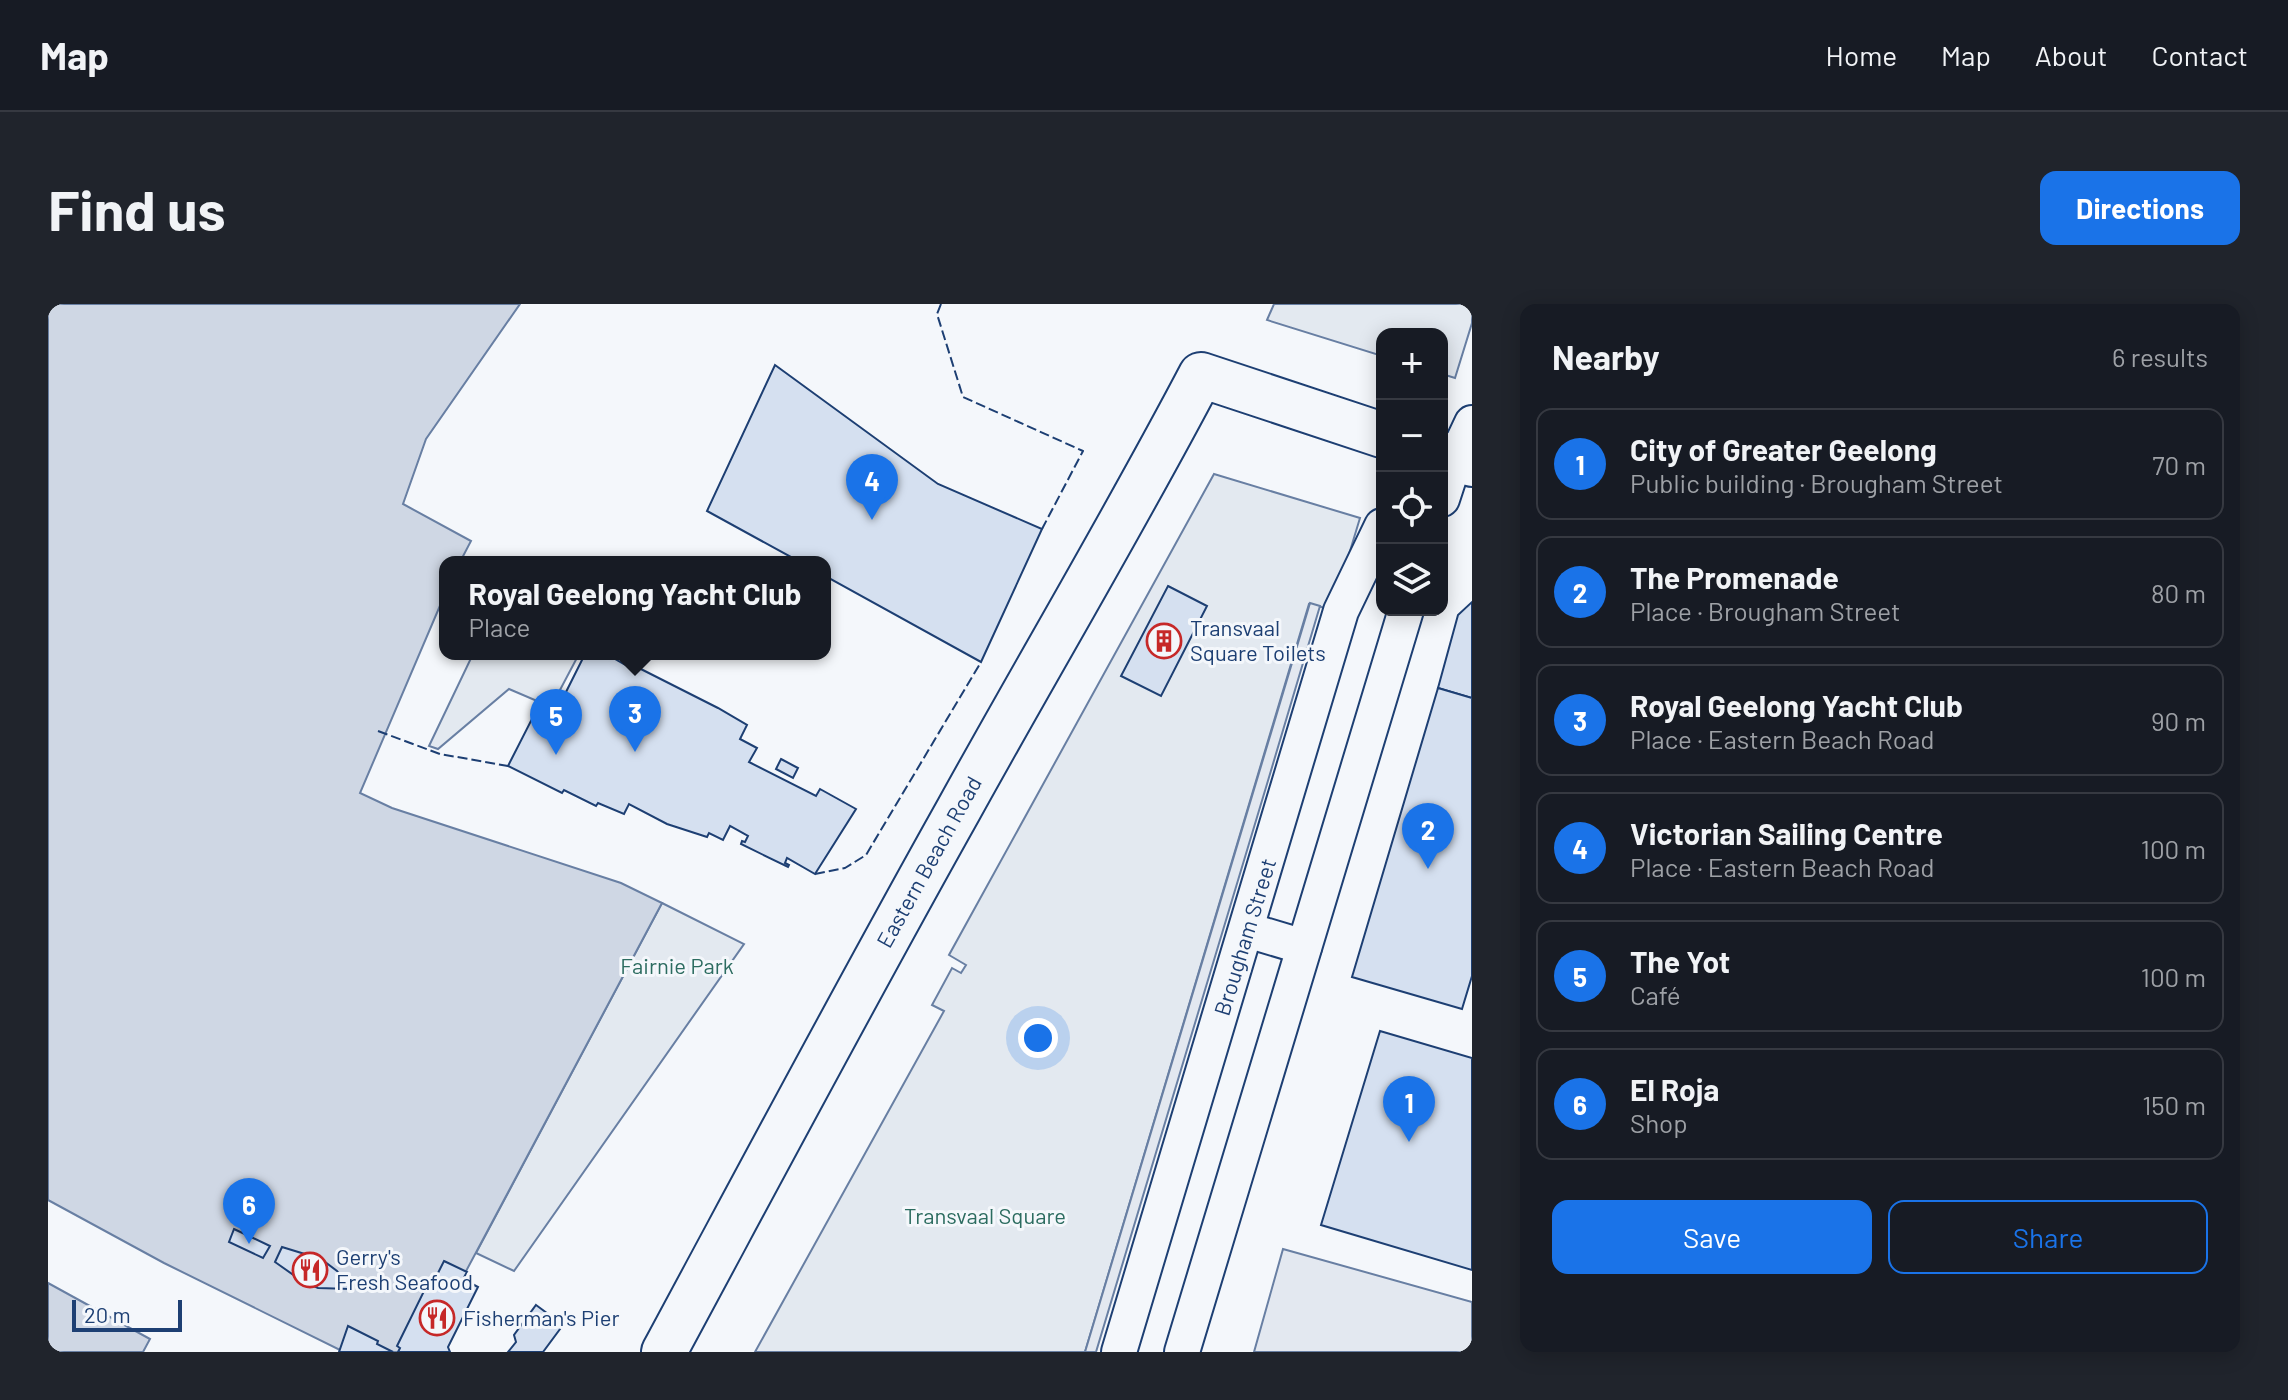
<!DOCTYPE html>
<html lang="en">
<head>
<meta charset="utf-8">
<style>
  :root { --surface:#171b24; --page:#20242c; --text:#f1f3f6; --muted:#9ea1a6; --line:#363941; --accent:#1a73e8 }
  body { margin:0; font-family:Barlow,sans-serif; background:var(--page); color:var(--text) }
  .controls { position:absolute; right:24px; top:24px; display:grid; overflow:hidden; border-radius:16px; box-shadow:0 4px 20px #0003 }
  .controls button { width:72px; height:72px; display:grid; place-items:center; padding:0; border:0; border-bottom:2px solid var(--line); background:var(--surface); color:var(--text); font:40px sans-serif }
  .scale { position:absolute; left:24px; bottom:20px; width:110px; box-sizing:border-box; padding-left:8px; border:4px solid #1d3f73; border-top:0; font-size:22px; line-height:28px; white-space:nowrap; color:#1d3f73; -webkit-text-stroke:6px #f4f7fb; paint-order:stroke }
  .you { position:absolute; left:990px; top:734px; width:28px; height:28px; margin:-20px; border:6px solid #fff; border-radius:50%; background:#1a73e8; box-shadow:0 0 0 12px #1a73e833 }
  .badge { display:grid; place-items:center; width:52px; height:52px; border-radius:50%; background:var(--accent); color:#fff; font-size:26px; font-weight:700 }
  .pin { position:absolute; translate:-50% -66px; filter:drop-shadow(0 2px 4px #0008) }
  .pin::after { content:''; position:absolute; top:42px; width:28px; height:24px; background:inherit; clip-path:polygon(0 0,100% 0,50% 100%) }
  .popup { position:absolute; left:391px; top:252px; width:392px; height:104px; box-sizing:border-box; display:grid; place-content:center; border-radius:16px; background:var(--surface); filter:drop-shadow(0 2px 6px #0005); font-size:26px; white-space:nowrap; color:var(--muted) }
  .popup b { font-size:30px; color:var(--text) }
  .popup::after { content:''; position:absolute; left:50%; top:100%; margin-left:-16px; border:16px solid transparent; border-top-color:var(--surface) }
  .list { margin:0; padding:0; list-style:none }
  h2 { display:flex; justify-content:space-between; align-items:center; height:104px; margin:0; padding:0 32px; font-size:34px }
  h2 small { font-size:26px; font-weight:400; color:var(--muted) }
  .list li { display:grid; grid-template-columns:52px 1fr auto; gap:24px; align-items:center; box-sizing:border-box; height:112px; margin:0 16px 16px; padding:0 16px; border:2px solid var(--line); border-radius:16px }
  .list b { display:block; font-size:30px; white-space:nowrap }
  .list p { margin:0; font-size:26px; white-space:nowrap; color:var(--muted) }
  .list em { font-size:26px; font-style:normal; color:var(--muted) }
  .actions { display:flex; gap:16px; padding:24px 32px }
  .actions a { flex:1; padding:18px 0; border:2px solid var(--accent); border-radius:16px; text-align:center; font-size:28px; color:var(--accent) }
  .actions .main { background:var(--accent); color:#fff }
  .icon { flex:none; width:44px; height:44px; fill:none; stroke:currentColor; stroke-width:2; stroke-linecap:round; stroke-linejoin:round }
  .map { position:relative; flex:none; width:1424px; height:1048px; overflow:hidden; border-radius:16px }
  header { display:flex; align-items:center; gap:48px; box-sizing:border-box; height:112px; padding:0 40px; background:var(--surface); border-bottom:2px solid var(--line) }
  header strong { font-size:38px }
  nav { display:flex; gap:44px; margin-inline-start:auto; font-size:28px }
  .intro { display:flex; align-items:center; justify-content:space-between; box-sizing:border-box; height:192px; padding:0 48px }
  h1 { margin:0; font-size:56px }
  .button { padding:20px 36px; border-radius:16px; background:var(--accent); color:#fff; font-size:28px; font-weight:700 }
  main { display:flex; gap:48px; padding:0 48px }
  aside { flex:1; background:var(--surface); border-radius:16px; box-shadow:0 4px 20px #0003 }
  .map>svg:first-child { display:block }
  .green { fill:#e3e9f0; stroke:#687fa3; stroke-width:2 }
  .parking { fill:#e3e8f0; stroke:#687fa3; stroke-width:2 }
  .water { fill:#cfd7e4; stroke:#687fa3; stroke-width:2 }
  .building { fill:#d5e0f0; stroke:#1d3f73; stroke-width:2 }
  .lines { fill:none; stroke-linecap:round; stroke-linejoin:round }
  .street-casing { stroke:#1d3f73; stroke-width:38 }
  .secondary-casing { stroke:#1d3f73; stroke-width:48 }
  .street { stroke:#f4f7fb; stroke-width:34 }
  .secondary { stroke:#f4f7fb; stroke-width:44 }
  .fence { stroke:#1d3f73; stroke-width:2; stroke-dasharray:10 4; stroke-linecap:butt }
  .labels { text-anchor:middle; stroke-width:6; stroke-linejoin:round; paint-order:stroke }
  .poi-label { font-size:22px; fill:#1d3f73; stroke:#f4f7fb; text-anchor:start }
  .street-label { font-size:22px; fill:#1d3f73; stroke:#f4f7fb }
  .park-label { font-size:22px; fill:#2c6c60; stroke:#f4f7fb }
</style>
</head>
<body>
<header>
<strong>Map</strong>
<nav><a>Home</a><a>Map</a><a>About</a><a>Contact</a></nav>
</header>
<div class="intro"><h1>Find us</h1><a class="button">Directions</a></div>
<main>
<div class="map">
<svg width="1424" height="1048" viewBox="0 0 1424 1048">
  <rect width="100%" height="100%" fill="#f4f7fb"/>
  <g class="green">
    <path d="M 1226,0 L 1424,0 L 1424,19 L 1407,74 L 1394,70 L 1394,30 L 1334,30 L 1334,52 L 1219,16 Z"/>
    <path d="M 1166,170 L 1312,214 L 1285,303 L 1281,305 L 1261,300 L 1037,1048 L 707,1048 L 896,707 L 884,701 L 904,664 L 913,669 L 918,661 L 901,651 Z"/>
    <path d="M 425,350 L 531,350 L 503,403 L 461,385 L 390,445 L 381,442 Z"/>
    <path d="M 614,599 L 696,640 L 466,967 L 428,949 Z"/>
  </g>
  <g class="parking">
    <path d="M 1262,299 L 1272,302 L 1219,480 L 1048,1048 L 1037,1048 Z"/>
    <path d="M 1235,945 L 1424,998 L 1424,1048 L 1206,1048 Z"/>
  </g>
  <g class="water">
    <path d="M 0,0 L 472,0 L 378,135 L 355,200 L 423,237 L 412,258 L 397,258 L 397,290 L 312,489 L 344,504 L 573,579 L 614,599 L 375,1048 L 296,1048 L 116,959 L 0,896 Z"/>
    <path d="M 0,979 L 102,1035 L 95,1048 L 0,1048 Z"/>
  </g>
  <g class="building">
    <path d="M 727,61 L 890,180 L 994,225 L 933,358 L 777,272 L 777,258 L 752,258 L 659,207 Z"/>
    <path d="M 1120,282 L 1159,302 L 1113,392 L 1073,372 Z"/>
    <path d="M 1424,298 L 1424,394 L 1390,384 L 1410,311 Z"/>
    <path d="M 537,350 L 570,350 L 567,355 L 576,360 L 580,362 L 581,359 L 670,404 L 699,421 L 692,435 L 709,444 L 701,458 L 768,492 L 772,485 L 808,505 L 767,570 L 739,554 L 737,559 L 741,561 L 740,563 L 693,540 L 694,537 L 697,538 L 700,532 L 682,522 L 675,536 L 661,529 L 659,533 L 619,520 L 581,500 L 576,510 L 550,499 L 548,502 L 516,486 L 514,489 L 460,462 L 488,407 L 524,426 L 505,414 Z"/>
    <path d="M 1390,384 L 1424,394 L 1424,672 L 1414,705 L 1304,673 Z"/>
    <path d="M 733,455 L 750,464 L 745,474 L 728,465 Z"/>
    <path d="M 1332,727 L 1424,754 L 1424,966 L 1273,921 Z"/>
    <path d="M 186,925 L 222,942 L 215,954 L 181,938 Z"/>
    <path d="M 234,943 L 273,955 L 289,967 L 302,985 L 270,984 L 254,977 L 227,958 Z"/>
    <path d="M 396,957 L 419,968 L 415,975 L 430,983 L 400,1043 L 402,1048 L 350,1048 L 352,1044 L 349,1042 L 378,983 L 382,985 Z"/>
    <path d="M 488,1001 L 515,1021 L 495,1048 L 460,1048 L 468,1038 L 466,1031 Z"/>
    <path d="M 300,1022 L 330,1037 L 329,1040 L 345,1048 L 291,1048 Z"/>
  </g>
  <g class="lines">
    <g class="street-casing">
      <g id="street">
        <path d="M 1394,195 L 1407,155 L 1424,119"/>
        <path d="M 1199,626 L 1256,643"/>
        <path d="M 1071,1048 L 1293,307 L 1334,222"/>
        <path d="M 1134,1048 L 1358,306"/>
      </g>
    </g>
    <g class="secondary-casing">
      <g id="secondary">
        <path d="M 1394,150 L 1424,160"/>
        <path d="M 616,1048 C 714,866 810,685 911,505 C 991,360 1076,218 1153,71 L 1334,131"/>
      </g>
    </g>
    <use href="#street" class="street"/>
    <use href="#secondary" class="secondary"/>
    <g class="fence">
      <path d="M 893,0 L 889,10 L 915,93 L 1035,147 L 994,225"/>
      <path d="M 330,427 L 392,450 L 460,462"/>
      <path d="M 767,570 L 797,564 L 818,551 L 933,358"/>
    </g>
  </g>
  <defs>
    <g id="building-ring" transform="scale(1.8)"><circle r="9.5" fill="#f4f7fb" stroke="#c62828" stroke-width="1.5"/><path d="M-4-6H4V6H1V3H-1V6H-4ZM-2.5-4.3h1.7v1.8h-1.7ZM.8-4.3h1.7v1.8H.8ZM-2.5-1h1.7V.8h-1.7ZM.8-1h1.7V.8H.8Z" fill="#c62828"/></g>
    <g id="restaurant-ring" transform="scale(1.8)"><circle r="9.5" fill="#f4f7fb" stroke="#c62828" stroke-width="1.5"/><path d="M-5-6h1v4h1v-4h1v4h1v-4h1v5L-1.5 .5V6h-2V.5L-5-1ZM5-6V6H3V1.5H1.5Q1.5-4 5-6Z" fill="#c62828"/></g>
  </defs>
  <g fill-rule="evenodd">
    <use href="#building-ring" x="1116" y="337"/>
    <use href="#restaurant-ring" x="262" y="966"/>
    <use href="#restaurant-ring" x="389" y="1014"/>
  </g>
  <g class="labels">
    <g class="poi-label">
      <text x="1142" y="332">Transvaal<tspan x="1142" dy="25">Square Toilets</tspan></text>
      <text x="288" y="961">Gerry's<tspan x="288" dy="25">Fresh Seafood</tspan></text>
      <text x="415" y="1022">Fisherman's Pier</text>
    </g>
    <g class="street-label">
      <text transform="translate(881 558) rotate(-61)" y="8">Eastern Beach Road</text>
      <text transform="translate(1197 633) rotate(-73)" y="8">Brougham Street</text>
    </g>
    <g class="park-label">
      <text x="629" y="670">Fairnie Park</text>
      <text x="937" y="920">Transvaal Square</text>
    </g>
  </g>
</svg>
<div class="controls">
<button>+</button>
<button>−</button>
<button><svg class="icon" aria-label="locate" viewBox="0 0 24 24"><circle cx="12" cy="12" r="6"/><path d="M12 2v4M12 18v4M2 12h4M18 12h4"/></svg></button>
<button><svg class="icon" aria-label="layers" viewBox="0 0 24 24"><path d="M12 4l9 5-9 5-9-5zM3 14l9 5 9-5"/></svg></button>
</div>
<div class="scale">20 m</div>
<div class="you"></div>
<div class="pin badge" style="left:1361px;top:838px">1</div>
<div class="pin badge" style="left:1380px;top:565px">2</div>
<div class="pin badge" style="left:587px;top:448px">3</div>
<div class="popup"><b>Royal Geelong Yacht Club</b>Place</div>
<div class="pin badge" style="left:824px;top:216px">4</div>
<div class="pin badge" style="left:508px;top:451px">5</div>
<div class="pin badge" style="left:201px;top:940px">6</div>
</div>
<aside>
<h2>Nearby<small>6 results</small></h2>
<ul class="list">
<li><span class="badge">1</span><div><b>City of Greater Geelong</b><p>Public building · Brougham Street</p></div><em>70 m</em></li>
<li><span class="badge">2</span><div><b>The Promenade</b><p>Place · Brougham Street</p></div><em>80 m</em></li>
<li><span class="badge">3</span><div><b>Royal Geelong Yacht Club</b><p>Place · Eastern Beach Road</p></div><em>90 m</em></li>
<li><span class="badge">4</span><div><b>Victorian Sailing Centre</b><p>Place · Eastern Beach Road</p></div><em>100 m</em></li>
<li><span class="badge">5</span><div><b>The Yot</b><p>Café</p></div><em>100 m</em></li>
<li><span class="badge">6</span><div><b>El Roja</b><p>Shop</p></div><em>150 m</em></li>
</ul>
<div class="actions"><a class="main">Save</a><a>Share</a></div>
</aside>
</main>
</body>
</html>
